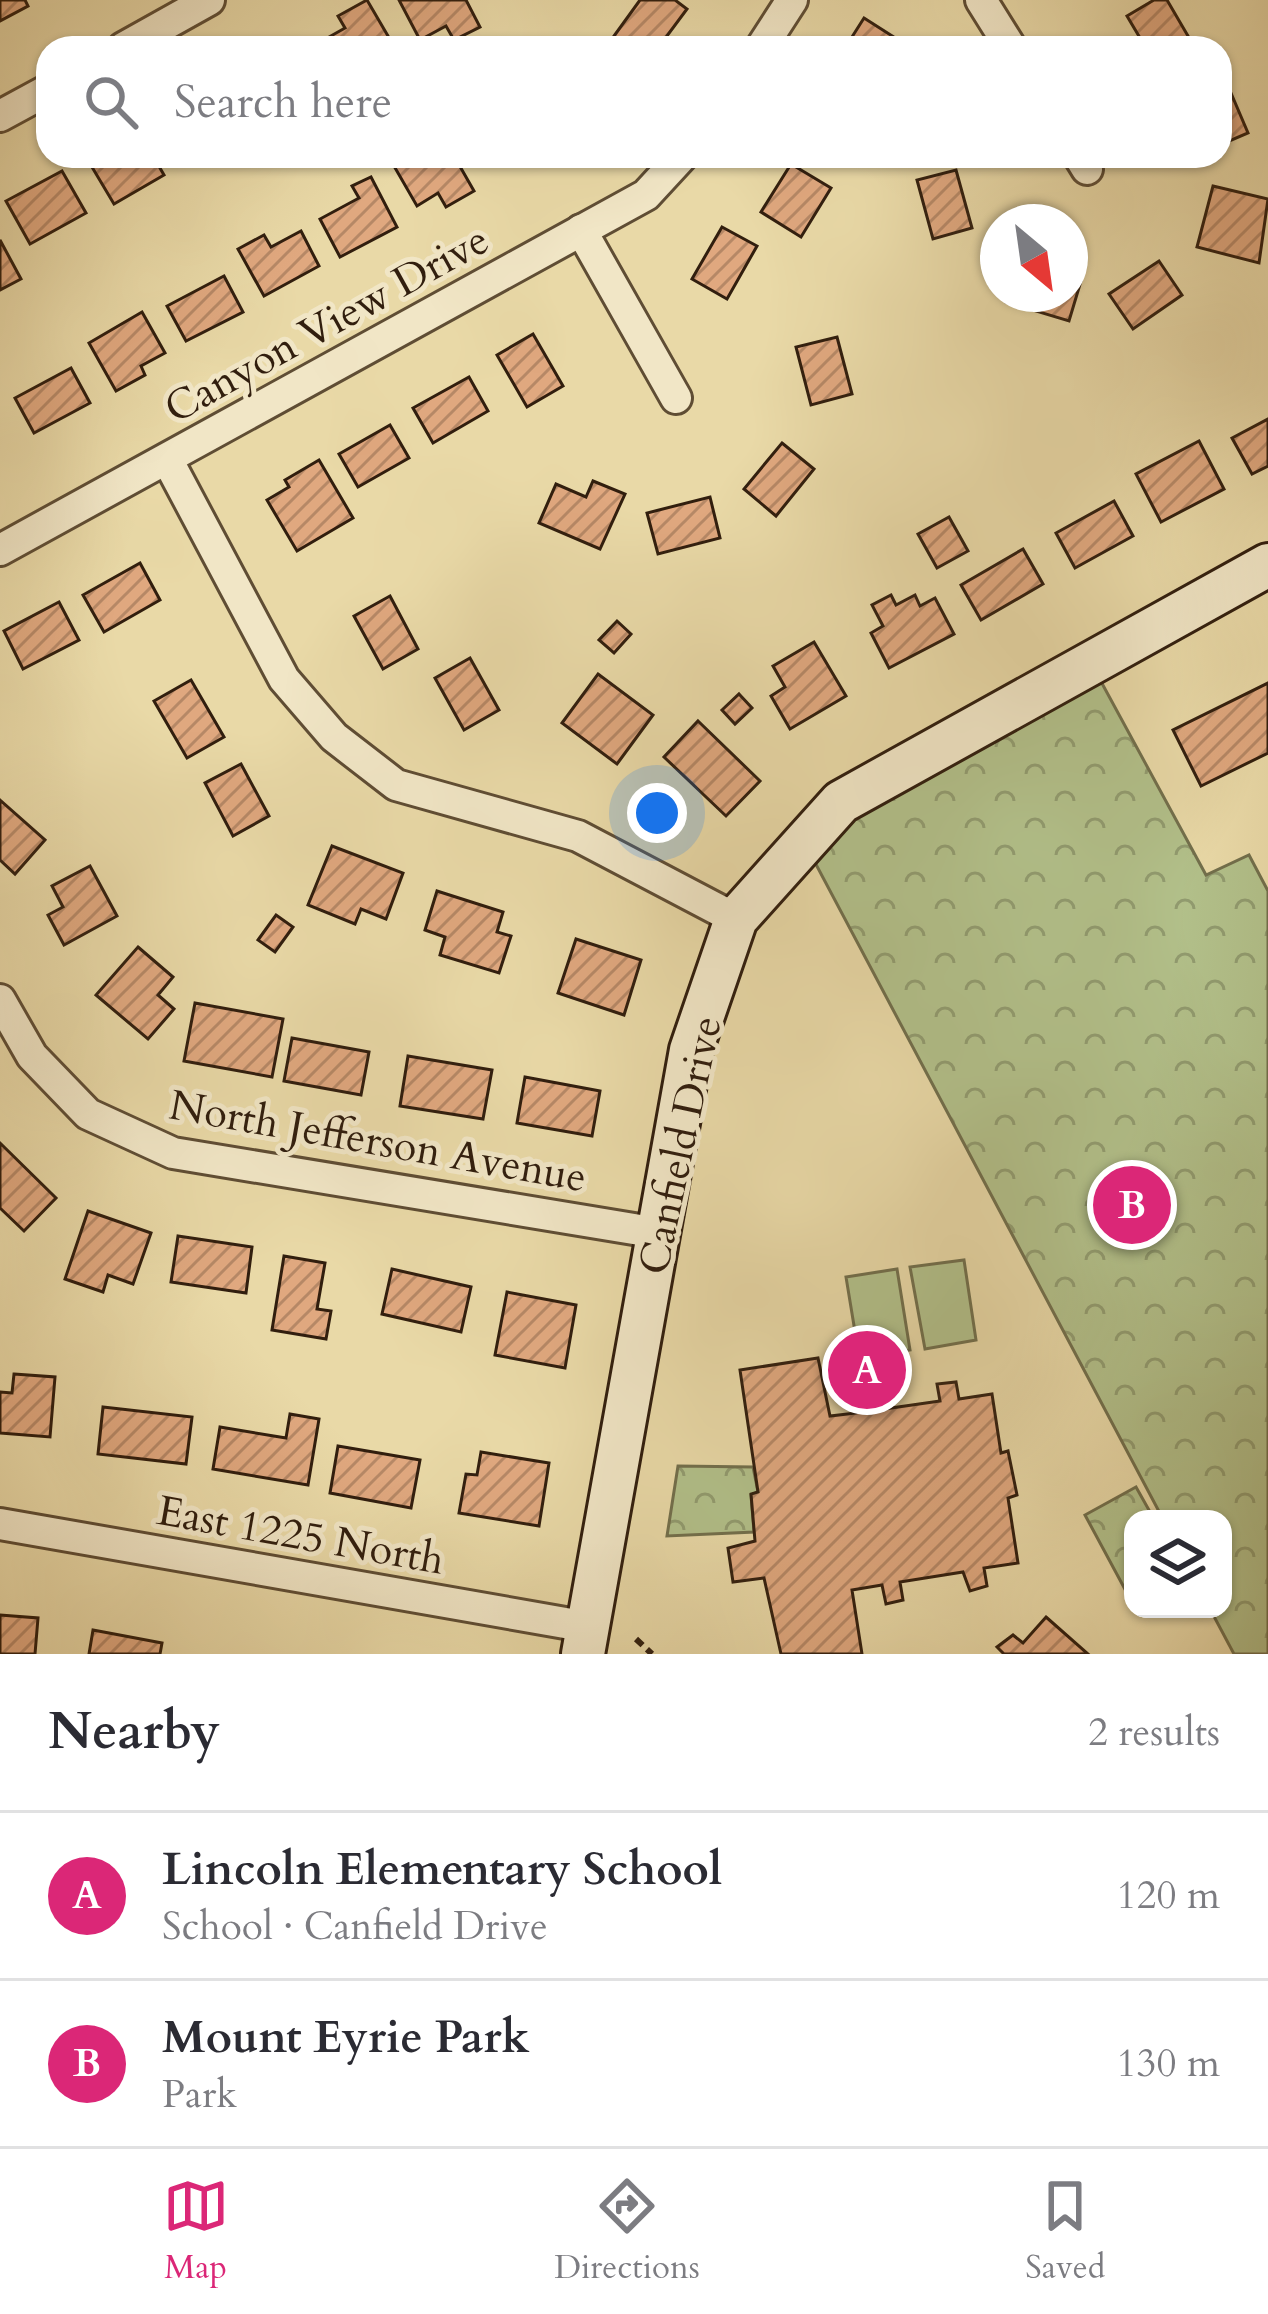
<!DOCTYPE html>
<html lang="en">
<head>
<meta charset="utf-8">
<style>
  :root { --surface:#fff; --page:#f7f7f7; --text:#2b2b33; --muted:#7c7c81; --line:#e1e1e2; --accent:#db2777 }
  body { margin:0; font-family:Cardo,serif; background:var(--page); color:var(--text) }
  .controls { position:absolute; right:36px; bottom:36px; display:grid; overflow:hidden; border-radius:24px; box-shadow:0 3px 9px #0004 }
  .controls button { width:108px; height:108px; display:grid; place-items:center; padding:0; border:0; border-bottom:3px solid var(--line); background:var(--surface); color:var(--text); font:60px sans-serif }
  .compass { position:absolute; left:980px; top:204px; width:108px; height:108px; border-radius:50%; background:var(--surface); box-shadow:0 3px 9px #0004; rotate:151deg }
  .you { position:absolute; left:657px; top:813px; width:42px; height:42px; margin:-30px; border:9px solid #fff; border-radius:50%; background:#1a73e8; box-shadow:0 0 0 18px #1a73e833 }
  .badge { display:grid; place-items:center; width:78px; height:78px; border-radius:50%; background:var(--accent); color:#fff; font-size:39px; font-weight:700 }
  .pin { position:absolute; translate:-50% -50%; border:6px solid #fff; box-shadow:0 3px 12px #0006 }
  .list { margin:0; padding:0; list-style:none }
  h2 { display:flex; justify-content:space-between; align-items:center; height:156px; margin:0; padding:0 48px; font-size:51px }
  h2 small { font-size:39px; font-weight:400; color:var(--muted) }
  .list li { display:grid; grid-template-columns:78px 1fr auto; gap:36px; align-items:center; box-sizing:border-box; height:168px; padding:0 48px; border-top:3px solid var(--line) }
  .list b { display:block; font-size:45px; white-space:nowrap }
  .list p { margin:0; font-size:39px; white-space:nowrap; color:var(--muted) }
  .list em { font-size:39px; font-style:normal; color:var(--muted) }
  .icon { flex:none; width:66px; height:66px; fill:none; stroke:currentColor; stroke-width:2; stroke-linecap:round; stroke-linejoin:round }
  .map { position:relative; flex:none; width:1268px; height:1654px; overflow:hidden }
  .search { position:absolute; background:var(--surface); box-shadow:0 3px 9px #0004; left:36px; right:36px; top:36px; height:132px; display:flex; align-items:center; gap:30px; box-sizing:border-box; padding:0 42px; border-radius:36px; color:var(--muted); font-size:45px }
  .sheet { height:492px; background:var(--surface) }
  nav { display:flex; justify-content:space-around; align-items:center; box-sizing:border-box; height:168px; border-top:3px solid var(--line); background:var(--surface); font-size:33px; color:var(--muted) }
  nav a { display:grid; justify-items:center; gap:6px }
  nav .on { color:var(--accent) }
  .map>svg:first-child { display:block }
  .forest { fill:url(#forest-crowns); stroke:#726f4c; stroke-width:3 }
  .pitch { fill:#b2c08a; stroke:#726f4c; stroke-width:3 }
  .building { fill:url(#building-hatch); stroke:#311e0e; stroke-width:3 }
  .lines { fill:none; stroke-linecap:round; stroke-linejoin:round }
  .street-casing { stroke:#5f4d34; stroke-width:36 }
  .secondary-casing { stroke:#311e0e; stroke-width:48 }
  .path { stroke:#311e0e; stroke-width:6; stroke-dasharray:9 6; stroke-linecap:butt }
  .street { stroke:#f1e6c6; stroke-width:30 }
  .secondary { stroke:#f1e6c6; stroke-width:42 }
  .labels { text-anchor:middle; stroke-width:10; stroke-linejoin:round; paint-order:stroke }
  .street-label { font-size:42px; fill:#311e0e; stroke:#f1e6c6 }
</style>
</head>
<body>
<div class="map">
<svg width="1268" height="1654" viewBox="0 0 1268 1654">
  <defs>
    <pattern id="forest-crowns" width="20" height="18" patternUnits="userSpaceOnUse" patternTransform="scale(3)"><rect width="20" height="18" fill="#b2c08a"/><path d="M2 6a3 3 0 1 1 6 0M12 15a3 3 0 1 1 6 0" fill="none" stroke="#919b6f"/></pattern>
    <pattern id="building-hatch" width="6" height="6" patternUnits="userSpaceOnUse" patternTransform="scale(3)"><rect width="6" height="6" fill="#e0a87f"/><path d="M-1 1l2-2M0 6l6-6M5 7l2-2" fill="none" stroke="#b68866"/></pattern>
  </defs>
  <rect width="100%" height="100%" fill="#e9d9a7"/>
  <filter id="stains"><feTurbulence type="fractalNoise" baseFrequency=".00167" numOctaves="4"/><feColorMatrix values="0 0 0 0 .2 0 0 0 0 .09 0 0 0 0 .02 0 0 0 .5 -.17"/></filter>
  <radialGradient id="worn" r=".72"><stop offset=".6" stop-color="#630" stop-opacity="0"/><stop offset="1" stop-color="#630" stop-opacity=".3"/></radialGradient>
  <g class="forest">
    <path d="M 1098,676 L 1206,875 L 1249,855 L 1268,891 L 1268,1654 L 1234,1654 L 1210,1609 L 1223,1609 L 1223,1519 L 1163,1519 L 811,855 L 853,810 Z"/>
    <path d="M 678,1466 L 753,1467 L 758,1492 L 751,1495 L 754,1532 L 667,1536 Z"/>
    <path d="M 1136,1487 L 1154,1519 L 1133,1519 L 1133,1589 L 1127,1593 L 1085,1515 Z"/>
  </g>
  <g class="pitch">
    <path d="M 964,1260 L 976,1340 L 925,1349 L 910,1267 Z"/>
    <path d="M 897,1269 L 910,1350 L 859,1356 L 846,1277 Z"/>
  </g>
  <g class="building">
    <path d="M 0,0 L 25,0 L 28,6 L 0,21 Z"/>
    <path d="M 367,0 L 395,48 L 326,48 L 322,41 L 345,28 L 338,16 Z"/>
    <path d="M 399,0 L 466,0 L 480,27 L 454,40 L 446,26 L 420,40 Z"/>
    <path d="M 640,0 L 675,0 L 687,9 L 658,48 L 630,48 L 614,36 Z"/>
    <path d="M 1154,0 L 1167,0 L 1195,48 L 1146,48 L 1127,16 Z"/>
    <path d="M 864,18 L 911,48 L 845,48 Z"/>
    <path d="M 1225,79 L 1248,133 L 1220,145 L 1220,81 Z"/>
    <path d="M 153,156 L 164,175 L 114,204 L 86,157 Z"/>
    <path d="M 410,156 L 454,156 L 474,191 L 446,207 L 438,193 L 417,206 L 394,166 Z"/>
    <path d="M 791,164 L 831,188 L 801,237 L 761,212 Z"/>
    <path d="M 956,170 L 972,228 L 933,239 L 917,180 Z"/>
    <path d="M 62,171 L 86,213 L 30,244 L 6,201 Z"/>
    <path d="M 371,177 L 397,227 L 340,257 L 320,219 L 359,198 L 352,186 Z"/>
    <path d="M 1213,186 L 1268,199 L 1259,263 L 1197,247 Z"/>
    <path d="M 722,227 L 757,246 L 727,299 L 692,279 Z"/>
    <path d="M 301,231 L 319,266 L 264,296 L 238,249 L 264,235 L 271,247 Z"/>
    <path d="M 0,240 L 21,279 L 0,290 Z"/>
    <path d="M 1159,261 L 1182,295 L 1133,329 L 1109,294 Z"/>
    <path d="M 224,276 L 243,312 L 186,341 L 167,306 Z"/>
    <path d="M 1070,277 L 1081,281 L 1069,321 L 1006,302 L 1009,294 L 1070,294 Z"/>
    <path d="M 142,312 L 165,353 L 141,366 L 145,375 L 116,391 L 89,343 Z"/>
    <path d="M 533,334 L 563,386 L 527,407 L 497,355 Z"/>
    <path d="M 837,337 L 852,394 L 811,405 L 796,347 Z"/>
    <path d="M 71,368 L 90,403 L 34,433 L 15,398 Z"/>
    <path d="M 469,377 L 488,411 L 433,443 L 413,408 Z"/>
    <path d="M 1268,419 L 1268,466 L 1252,474 L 1232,438 Z"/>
    <path d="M 390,425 L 409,458 L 358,487 L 339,454 Z"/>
    <path d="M 1199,441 L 1224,489 L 1161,522 L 1136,474 Z"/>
    <path d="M 782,443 L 814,469 L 776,516 L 744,489 Z"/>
    <path d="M 319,460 L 353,518 L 297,551 L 267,500 L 289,487 L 285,480 Z"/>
    <path d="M 593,481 L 625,494 L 600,549 L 539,523 L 556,484 L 586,497 Z"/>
    <path d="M 710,497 L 720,538 L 658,554 L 647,513 Z"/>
    <path d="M 1114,501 L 1133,536 L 1075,568 L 1056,533 Z"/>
    <path d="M 949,517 L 968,551 L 937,568 L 918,534 Z"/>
    <path d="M 1023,549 L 1043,584 L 981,620 L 961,585 Z"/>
    <path d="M 140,563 L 160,600 L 104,632 L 83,595 Z"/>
    <path d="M 891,595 L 896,605 L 915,595 L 920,606 L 935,598 L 954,634 L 889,668 L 871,633 L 883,626 L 872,605 Z"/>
    <path d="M 390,596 L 418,649 L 383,669 L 354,616 Z"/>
    <path d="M 59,602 L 79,640 L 23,669 L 4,631 Z"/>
    <path d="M 617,621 L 631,634 L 614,653 L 599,640 Z"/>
    <path d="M 814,642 L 846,696 L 790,729 L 771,696 L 785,687 L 773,666 Z"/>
    <path d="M 470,658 L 499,710 L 464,730 L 435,678 Z"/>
    <path d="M 598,674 L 653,715 L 617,764 L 562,723 Z"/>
    <path d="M 191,680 L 224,737 L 187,758 L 154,701 Z"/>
    <path d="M 1268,683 L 1268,753 L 1201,786 L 1173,730 Z"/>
    <path d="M 739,694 L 752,708 L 735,724 L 722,710 Z"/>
    <path d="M 698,721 L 760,781 L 726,816 L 664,757 Z"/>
    <path d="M 241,764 L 269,816 L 233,836 L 205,783 Z"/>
    <path d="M 0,800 L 45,840 L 15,874 L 0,860 Z"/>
    <path d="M 332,846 L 403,873 L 386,919 L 361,909 L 355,924 L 308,905 Z"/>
    <path d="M 90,866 L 117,916 L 64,945 L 48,915 L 63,907 L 52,886 Z"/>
    <path d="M 437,891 L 503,912 L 497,932 L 511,936 L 499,973 L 440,955 L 445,937 L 425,930 Z"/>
    <path d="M 276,915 L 293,927 L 275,952 L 258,940 Z"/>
    <path d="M 576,939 L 641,960 L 624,1015 L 558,993 Z"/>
    <path d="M 138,947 L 173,977 L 158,995 L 174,1009 L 148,1039 L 96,995 Z"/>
    <path d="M 195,1003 L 283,1019 L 272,1077 L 184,1061 Z"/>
    <path d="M 292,1038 L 369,1052 L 361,1095 L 284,1081 Z"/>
    <path d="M 408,1056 L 492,1070 L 483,1119 L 400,1106 Z"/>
    <path d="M 525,1077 L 600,1091 L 592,1136 L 517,1123 Z"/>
    <path d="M 0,1143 L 56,1198 L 24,1231 L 0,1208 Z"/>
    <path d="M 88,1211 L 151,1233 L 133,1284 L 108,1275 L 103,1292 L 65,1279 Z"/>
    <path d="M 178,1236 L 252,1247 L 246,1293 L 171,1282 Z"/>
    <path d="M 284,1256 L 325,1263 L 317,1309 L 331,1311 L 326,1339 L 272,1330 Z"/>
    <path d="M 392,1269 L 471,1287 L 461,1332 L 382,1314 Z"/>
    <path d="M 507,1292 L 576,1305 L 565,1368 L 495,1355 Z"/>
    <path d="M 818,1358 L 830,1416 L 856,1413 L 855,1397 L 873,1394 L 877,1410 L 940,1401 L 937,1384 L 956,1382 L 959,1399 L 992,1394 L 1001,1453 L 1008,1451 L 1017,1495 L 1008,1498 L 1018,1563 L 984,1568 L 987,1586 L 970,1591 L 963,1572 L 900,1582 L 903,1600 L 886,1604 L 882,1585 L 852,1590 L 862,1654 L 781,1654 L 764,1578 L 733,1582 L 728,1548 L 755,1541 L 751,1494 L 758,1492 L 740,1370 Z"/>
    <path d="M 14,1374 L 55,1377 L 50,1437 L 0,1433 L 0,1392 L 12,1393 Z"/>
    <path d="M 103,1407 L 192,1417 L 186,1464 L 98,1454 Z"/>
    <path d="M 290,1414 L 319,1419 L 308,1485 L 213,1469 L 220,1427 L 286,1438 Z"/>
    <path d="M 338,1446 L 420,1460 L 411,1508 L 330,1493 Z"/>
    <path d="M 481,1452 L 549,1463 L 539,1526 L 459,1513 L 466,1474 L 477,1475 Z"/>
    <path d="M 0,1615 L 38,1618 L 35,1654 L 0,1654 Z"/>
    <path d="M 1046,1617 L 1088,1654 L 1004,1654 L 997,1647 L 1013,1635 L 1023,1643 Z"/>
    <path d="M 93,1630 L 162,1643 L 160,1654 L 89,1654 Z"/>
  </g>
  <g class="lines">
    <g class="street-casing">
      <g id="street">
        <path d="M 981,0 L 1011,48"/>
        <path d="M 123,48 L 209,0"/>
        <path d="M 761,48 L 792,0"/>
        <path d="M 0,116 L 48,90"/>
        <path d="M 1079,156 L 1087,169"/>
        <path d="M 581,230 L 676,398"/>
        <path d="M 167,459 L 284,679 L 334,737 L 396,785 L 578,836 L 736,919"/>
        <path d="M 0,550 L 646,195 L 682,156"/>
        <path d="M 0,1000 L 32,1056 L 88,1114 L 173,1153 L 658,1233"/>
        <path d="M 0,1524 L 588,1627"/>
      </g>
    </g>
    <g class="secondary-casing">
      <path id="secondary" d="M 583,1654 L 691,1050 L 736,919 L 841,802 L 1268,565"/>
    </g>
    <path class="path" d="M 636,1639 L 652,1654"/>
    <use href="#street" class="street"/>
    <use href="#secondary" class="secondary"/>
  </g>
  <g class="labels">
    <g class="street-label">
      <text transform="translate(326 323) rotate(-29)" y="15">Canyon View Drive</text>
      <text transform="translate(378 1140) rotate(10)" y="15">North Jefferson Avenue</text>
      <text transform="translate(679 1145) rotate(-78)" y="15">Canfield Drive</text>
      <text transform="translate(301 1534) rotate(10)" y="15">East 1225 North</text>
    </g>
  </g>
  <rect width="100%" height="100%" filter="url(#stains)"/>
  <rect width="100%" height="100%" fill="url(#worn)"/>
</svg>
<div class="controls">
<button><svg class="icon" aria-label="layers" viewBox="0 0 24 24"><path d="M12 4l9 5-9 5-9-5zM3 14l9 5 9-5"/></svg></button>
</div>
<svg class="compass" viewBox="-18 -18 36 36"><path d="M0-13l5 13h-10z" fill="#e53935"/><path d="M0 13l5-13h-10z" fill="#7c7c81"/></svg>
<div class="you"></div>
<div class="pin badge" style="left:867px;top:1370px">A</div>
<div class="pin badge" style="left:1132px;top:1205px">B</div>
<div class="search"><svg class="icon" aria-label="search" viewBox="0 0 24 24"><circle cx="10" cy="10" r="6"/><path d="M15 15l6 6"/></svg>Search here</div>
</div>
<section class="sheet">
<h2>Nearby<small>2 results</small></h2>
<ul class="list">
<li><span class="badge">A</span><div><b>Lincoln Elementary School</b><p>School · Canfield Drive</p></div><em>120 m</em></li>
<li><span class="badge">B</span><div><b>Mount Eyrie Park</b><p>Park</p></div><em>130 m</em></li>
</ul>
</section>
<nav>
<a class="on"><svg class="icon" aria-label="map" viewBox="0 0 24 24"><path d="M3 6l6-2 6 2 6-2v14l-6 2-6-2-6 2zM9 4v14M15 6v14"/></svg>Map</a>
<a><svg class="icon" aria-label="directions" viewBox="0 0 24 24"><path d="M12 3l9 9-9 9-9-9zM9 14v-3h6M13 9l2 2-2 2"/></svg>Directions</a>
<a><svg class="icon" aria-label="saved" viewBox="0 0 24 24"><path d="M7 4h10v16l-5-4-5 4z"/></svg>Saved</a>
</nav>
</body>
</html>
